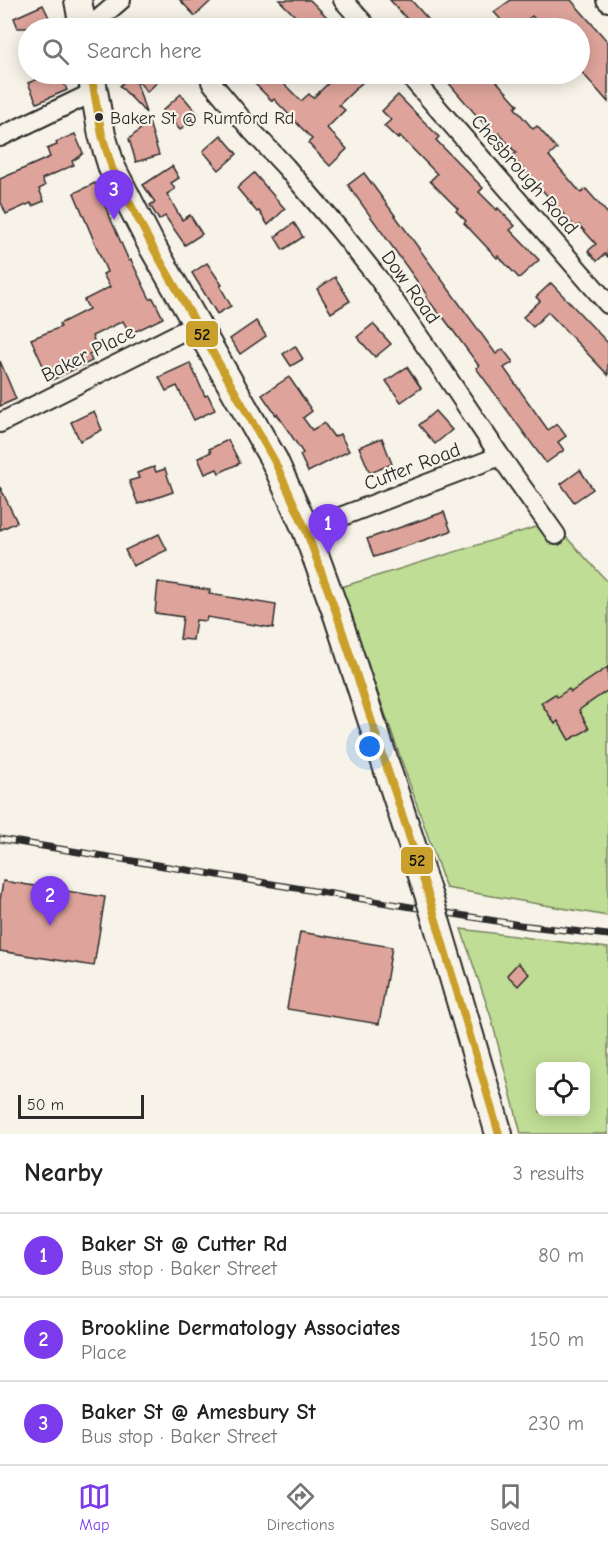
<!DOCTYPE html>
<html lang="en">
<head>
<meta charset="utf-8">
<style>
  :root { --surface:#fff; --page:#f2f2f2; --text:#222; --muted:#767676; --line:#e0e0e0; --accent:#7c3aed }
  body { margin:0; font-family:"Comic Neue",sans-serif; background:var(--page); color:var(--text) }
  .controls { position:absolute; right:18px; bottom:18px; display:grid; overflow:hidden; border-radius:9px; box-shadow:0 3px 15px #0003 }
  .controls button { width:54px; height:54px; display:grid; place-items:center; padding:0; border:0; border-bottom:2px solid var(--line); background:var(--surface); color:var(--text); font:30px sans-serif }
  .scale { position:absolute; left:18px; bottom:15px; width:126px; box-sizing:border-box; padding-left:6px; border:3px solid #2b2b2b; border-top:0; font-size:16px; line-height:21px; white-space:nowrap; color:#2b2b2b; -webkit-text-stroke:4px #f7f3e8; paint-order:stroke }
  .you { position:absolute; left:370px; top:747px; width:21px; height:21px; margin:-15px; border:4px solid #fff; border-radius:50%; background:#1a73e8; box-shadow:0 0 0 9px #1a73e833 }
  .badge { display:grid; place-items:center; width:39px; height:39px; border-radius:50%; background:var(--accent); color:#fff; font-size:20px; font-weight:700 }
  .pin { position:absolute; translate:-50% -50px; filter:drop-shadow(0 2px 3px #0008) }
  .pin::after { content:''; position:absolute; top:32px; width:21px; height:18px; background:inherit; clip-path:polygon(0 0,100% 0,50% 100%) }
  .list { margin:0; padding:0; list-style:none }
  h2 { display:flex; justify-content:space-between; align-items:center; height:78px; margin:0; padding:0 24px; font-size:26px }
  h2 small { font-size:20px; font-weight:400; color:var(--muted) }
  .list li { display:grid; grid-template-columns:39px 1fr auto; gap:18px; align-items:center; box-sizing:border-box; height:84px; padding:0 24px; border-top:2px solid var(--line) }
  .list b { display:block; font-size:22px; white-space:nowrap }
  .list p { margin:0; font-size:20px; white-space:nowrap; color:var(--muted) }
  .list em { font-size:20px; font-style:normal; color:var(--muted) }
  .icon { flex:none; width:33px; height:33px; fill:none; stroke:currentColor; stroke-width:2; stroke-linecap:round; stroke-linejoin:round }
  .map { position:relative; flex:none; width:608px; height:1134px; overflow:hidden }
  .search { position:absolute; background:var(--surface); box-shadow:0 3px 15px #0003; left:18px; right:18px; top:18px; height:66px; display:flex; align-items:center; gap:15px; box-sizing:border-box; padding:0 21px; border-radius:33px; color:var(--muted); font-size:22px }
  .sheet { height:330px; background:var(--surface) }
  nav { display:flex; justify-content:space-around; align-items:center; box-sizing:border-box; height:84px; border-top:2px solid var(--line); background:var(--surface); font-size:16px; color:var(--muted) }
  nav a { display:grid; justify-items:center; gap:3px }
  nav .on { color:var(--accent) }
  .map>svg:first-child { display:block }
  .park { fill:#c0dd95; stroke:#768460; stroke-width:1.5; fill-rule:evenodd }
  .building { fill:#dea49b; stroke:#2b2b2b; stroke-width:1.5 }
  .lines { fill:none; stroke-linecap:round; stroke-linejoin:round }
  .street-casing { stroke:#2b2b2b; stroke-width:22 }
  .secondary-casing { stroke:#2b2b2b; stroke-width:30 }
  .street { stroke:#f7f3e8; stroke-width:18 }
  .secondary { stroke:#f7f3e8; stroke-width:26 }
  .rail-casing { stroke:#2b2b2b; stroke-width:7 }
  .rail { stroke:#f7f3e8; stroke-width:4.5; stroke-dasharray:14; stroke-linecap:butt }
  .secondary-bridge-casing { stroke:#2b2b2b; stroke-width:30; stroke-linecap:butt }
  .secondary-bridge { stroke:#f7f3e8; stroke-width:26 }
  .bus-1-casing { stroke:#f7f3e8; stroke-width:12 }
  .bus-1 { stroke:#caa02c; stroke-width:8 }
  .bus-dot { fill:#2b2b2b; stroke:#f7f3e8; stroke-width:2 }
  .labels { text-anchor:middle; stroke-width:4.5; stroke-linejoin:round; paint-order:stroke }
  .bus-label { font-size:18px; fill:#2b2b2b; stroke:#f7f3e8; text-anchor:start }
  .street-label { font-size:20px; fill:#2b2b2b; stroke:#f7f3e8 }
  .line-badge { stroke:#f7f3e8; stroke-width:2 }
  .pale-badge-label { font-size:16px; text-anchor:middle; font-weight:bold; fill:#111 }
</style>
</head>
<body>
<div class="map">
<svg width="608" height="1134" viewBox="0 0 608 1134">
  <rect width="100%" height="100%" fill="#f7f3e8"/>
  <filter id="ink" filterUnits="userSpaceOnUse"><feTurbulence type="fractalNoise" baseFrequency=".0167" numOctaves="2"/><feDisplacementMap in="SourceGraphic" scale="12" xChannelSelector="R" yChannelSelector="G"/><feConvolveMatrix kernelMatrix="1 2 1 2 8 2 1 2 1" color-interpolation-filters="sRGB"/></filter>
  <g filter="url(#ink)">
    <g class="park">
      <path d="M 552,522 L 608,582 L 608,916 L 446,888 L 341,587 Z"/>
      <path d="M 461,929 L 608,948 L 608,1134 L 521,1134 L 491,1017 ZM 540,1066 L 586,1066 L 586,1112 L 540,1112 Z"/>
    </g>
    <g class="building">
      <path d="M 180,0 L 212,0 L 195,16 Z"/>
      <path d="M 279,0 L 310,0 L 338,28 L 307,28 Z"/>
      <path d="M 390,0 L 411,0 L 436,28 L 415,28 Z"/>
      <path d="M 511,0 L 571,0 L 608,42 L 608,102 L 579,69 L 579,28 L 543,28 L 532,16 L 517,28 L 508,28 L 494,12 Z"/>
      <path d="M 43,5 L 54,28 L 18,28 L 14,18 Z"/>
      <path d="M 51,74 L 60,74 L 67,90 L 37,103 L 28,83 Z"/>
      <path d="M 131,74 L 166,74 L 147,92 L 135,77 L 146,113 L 120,86 Z"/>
      <path d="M 245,74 L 274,74 L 301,101 L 309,94 L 313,98 L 338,74 L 371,74 L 339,105 L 345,110 L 327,128 L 347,149 L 330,166 L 308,143 L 312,139 L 274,99 L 272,101 Z"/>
      <path d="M 441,74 L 490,74 L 518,105 L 515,108 L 533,129 L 537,126 L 557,149 L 549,156 L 581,193 L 586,189 L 608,214 L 608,257 L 605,254 L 597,261 L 588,251 L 596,244 L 579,225 L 576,228 L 512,156 L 516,153 L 499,133 L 495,137 Z"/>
      <path d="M 181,94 L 198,114 L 180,130 L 163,110 Z"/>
      <path d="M 398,95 L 439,137 L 436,140 L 483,188 L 479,192 L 497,210 L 498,208 L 515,226 L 510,230 L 539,260 L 519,278 L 498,256 L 497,258 L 464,223 L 466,221 L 456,211 L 458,209 L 430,181 L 437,174 L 400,136 L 398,139 L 384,126 L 391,120 L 382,111 Z"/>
      <path d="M 149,122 L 159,155 L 136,162 L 129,139 Z"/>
      <path d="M 75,134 L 83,153 L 79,157 L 72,161 L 74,165 L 42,179 L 45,186 L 39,189 L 44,201 L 32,206 L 31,203 L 6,214 L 0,200 L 0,179 L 50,157 L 47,149 L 57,145 L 56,142 Z"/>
      <path d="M 221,135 L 237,154 L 219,170 L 203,151 Z"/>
      <path d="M 172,166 L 179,178 L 171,183 L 175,189 L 167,194 L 182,220 L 190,215 L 202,234 L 185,245 L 165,216 L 159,220 L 150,205 L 155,202 L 143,185 Z"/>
      <path d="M 254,173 L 285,209 L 268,225 L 259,211 L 257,212 L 237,188 Z"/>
      <path d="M 364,173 L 496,354 L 503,349 L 513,362 L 504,368 L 548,430 L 557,424 L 566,436 L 558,442 L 564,450 L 546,463 L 476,368 L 479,366 L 443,317 L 442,318 L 426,297 L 427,295 L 348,185 Z"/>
      <path d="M 95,183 L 129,261 L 131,260 L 150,299 L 153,298 L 163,318 L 130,334 L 123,321 L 92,336 L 98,349 L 89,354 L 92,361 L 50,381 L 31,339 L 61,327 L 59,324 L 89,309 L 84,300 L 110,287 L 103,274 L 107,272 L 74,193 Z"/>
      <path d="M 294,223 L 303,237 L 283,250 L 275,237 Z"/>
      <path d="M 207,263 L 222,285 L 220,286 L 231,306 L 217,314 L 192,273 Z"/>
      <path d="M 335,277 L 350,301 L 331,313 L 317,289 Z"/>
      <path d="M 551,283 L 608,343 L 608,375 L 548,312 L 533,327 L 523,317 L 540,301 L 536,297 Z"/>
      <path d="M 256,321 L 266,336 L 240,354 L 230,339 Z"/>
      <path d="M 373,324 L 391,344 L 375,357 L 357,337 Z"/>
      <path d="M 295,346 L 303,359 L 291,366 L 283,354 Z"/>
      <path d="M 0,361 L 16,399 L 0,406 Z"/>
      <path d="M 190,363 L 205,396 L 208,395 L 215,410 L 194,420 L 177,386 L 166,391 L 159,377 Z"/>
      <path d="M 407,367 L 421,388 L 401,402 L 386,381 Z"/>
      <path d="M 289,377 L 312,411 L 303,418 L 312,430 L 324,423 L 334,437 L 340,434 L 349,451 L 308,472 L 300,455 L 303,453 L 277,414 L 276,415 L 262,395 Z"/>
      <path d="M 94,411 L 102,430 L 80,441 L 71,422 Z"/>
      <path d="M 435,411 L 452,430 L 435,444 L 419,425 Z"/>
      <path d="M 382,438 L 392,464 L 370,473 L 359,447 Z"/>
      <path d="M 228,440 L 240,463 L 219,473 L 217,469 L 205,474 L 198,458 L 211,452 L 209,449 Z"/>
      <path d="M 154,467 L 156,472 L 165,469 L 173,492 L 138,504 L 129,481 L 139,478 L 137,473 Z"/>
      <path d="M 580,470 L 593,489 L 574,502 L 561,484 Z"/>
      <path d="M 0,487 L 17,522 L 0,530 Z"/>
      <path d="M 444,512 L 451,531 L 374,557 L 367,539 Z"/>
      <path d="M 159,534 L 167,550 L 133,566 L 125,550 Z"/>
      <path d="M 158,582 L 210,590 L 209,594 L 276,605 L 273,628 L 207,617 L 206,621 L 196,620 L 193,640 L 180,639 L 183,617 L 155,613 Z"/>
      <path d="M 608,667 L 608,690 L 579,710 L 589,729 L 569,740 L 558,721 L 555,724 L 541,703 L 555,694 L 557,697 L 569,689 L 571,692 Z"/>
      <path d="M 3,881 L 105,897 L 94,966 L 0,951 L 0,901 Z"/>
      <path d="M 300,932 L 392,947 L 379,1024 L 287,1009 Z"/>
      <path d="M 518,963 L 529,974 L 518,986 L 507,975 Z"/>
    </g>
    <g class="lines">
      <g class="street-casing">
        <g id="street">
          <path d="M 343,0 L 368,28"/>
          <path d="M 606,0 L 608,2"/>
          <path d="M 88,28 L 121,0"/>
          <path d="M 408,74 L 608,304"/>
          <path d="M 211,82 L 252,131 L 285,166 L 338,228 L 378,278 L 443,371 L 500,456 L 556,535"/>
          <path d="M 0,137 L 94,92"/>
          <path d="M 0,423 L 197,324"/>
          <path d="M 306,530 L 500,456"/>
        </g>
      </g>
      <g class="secondary-casing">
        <g id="secondary">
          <path d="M 78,0 L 83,28"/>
          <path d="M 91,74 L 102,135 L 112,168 L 152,246 L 274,460 L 306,530 L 337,615 L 430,900"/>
          <path d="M 457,991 L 499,1134"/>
        </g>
      </g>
      <use href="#street" class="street"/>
      <use href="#secondary" class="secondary"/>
      <g class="rail-casing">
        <path id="rail" d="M 0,839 L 520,925 L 608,935"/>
      </g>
      <use href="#rail" class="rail"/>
      <g class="secondary-bridge-casing">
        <path id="secondary-bridge" d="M 430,900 L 457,991"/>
      </g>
      <use href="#secondary-bridge" class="secondary-bridge"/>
      <g class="bus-1-casing">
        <path id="bus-1" d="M 91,74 L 102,135 L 112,168 L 152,246 L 274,460 L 306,530 L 337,615 L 430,900 L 499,1134"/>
      </g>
      <use href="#bus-1" class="bus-1"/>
    </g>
  </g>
  <circle class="bus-dot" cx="99" cy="117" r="5"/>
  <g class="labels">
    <g class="bus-label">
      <text x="110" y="124">Baker St @ Rumford Rd</text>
    </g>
    <g class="street-label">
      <text transform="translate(525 174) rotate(49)" y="7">Chesbrough Road</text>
      <text transform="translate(411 287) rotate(54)" y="7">Dow Road</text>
      <text transform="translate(88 353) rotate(-27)" y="7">Baker Place</text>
      <text transform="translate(412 466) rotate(-21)" y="7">Cutter Road</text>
    </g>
  </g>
  <g class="line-badge">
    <rect x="185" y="320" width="34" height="28" rx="6" fill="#caa02c"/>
    <rect x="400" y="846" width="34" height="29" rx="6" fill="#caa02c"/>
  </g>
  <g class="pale-badge-label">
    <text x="202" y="340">52</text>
    <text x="417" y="866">52</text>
  </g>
</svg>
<div class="controls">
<button><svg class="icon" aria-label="locate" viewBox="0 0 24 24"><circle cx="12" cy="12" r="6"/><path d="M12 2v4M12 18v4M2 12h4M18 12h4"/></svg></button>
</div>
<div class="scale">50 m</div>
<div class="you"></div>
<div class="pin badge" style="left:328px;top:554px">1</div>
<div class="pin badge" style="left:50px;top:926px">2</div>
<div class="pin badge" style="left:114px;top:220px">3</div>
<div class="search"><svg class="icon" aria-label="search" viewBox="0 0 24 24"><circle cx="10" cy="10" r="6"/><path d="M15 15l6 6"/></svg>Search here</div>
</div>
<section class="sheet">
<h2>Nearby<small>3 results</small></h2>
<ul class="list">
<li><span class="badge">1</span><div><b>Baker St @ Cutter Rd</b><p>Bus stop · Baker Street</p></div><em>80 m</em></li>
<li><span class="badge">2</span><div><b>Brookline Dermatology Associates</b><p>Place</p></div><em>150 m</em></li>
<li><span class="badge">3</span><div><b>Baker St @ Amesbury St</b><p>Bus stop · Baker Street</p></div><em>230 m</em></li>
</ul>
</section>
<nav>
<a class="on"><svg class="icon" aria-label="map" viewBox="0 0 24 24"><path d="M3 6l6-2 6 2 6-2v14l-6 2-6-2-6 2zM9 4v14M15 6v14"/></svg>Map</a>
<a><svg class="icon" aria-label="directions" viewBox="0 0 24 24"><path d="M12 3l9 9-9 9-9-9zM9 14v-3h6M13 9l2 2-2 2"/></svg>Directions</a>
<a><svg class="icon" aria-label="saved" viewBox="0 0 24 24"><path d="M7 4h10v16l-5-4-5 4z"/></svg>Saved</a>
</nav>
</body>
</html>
